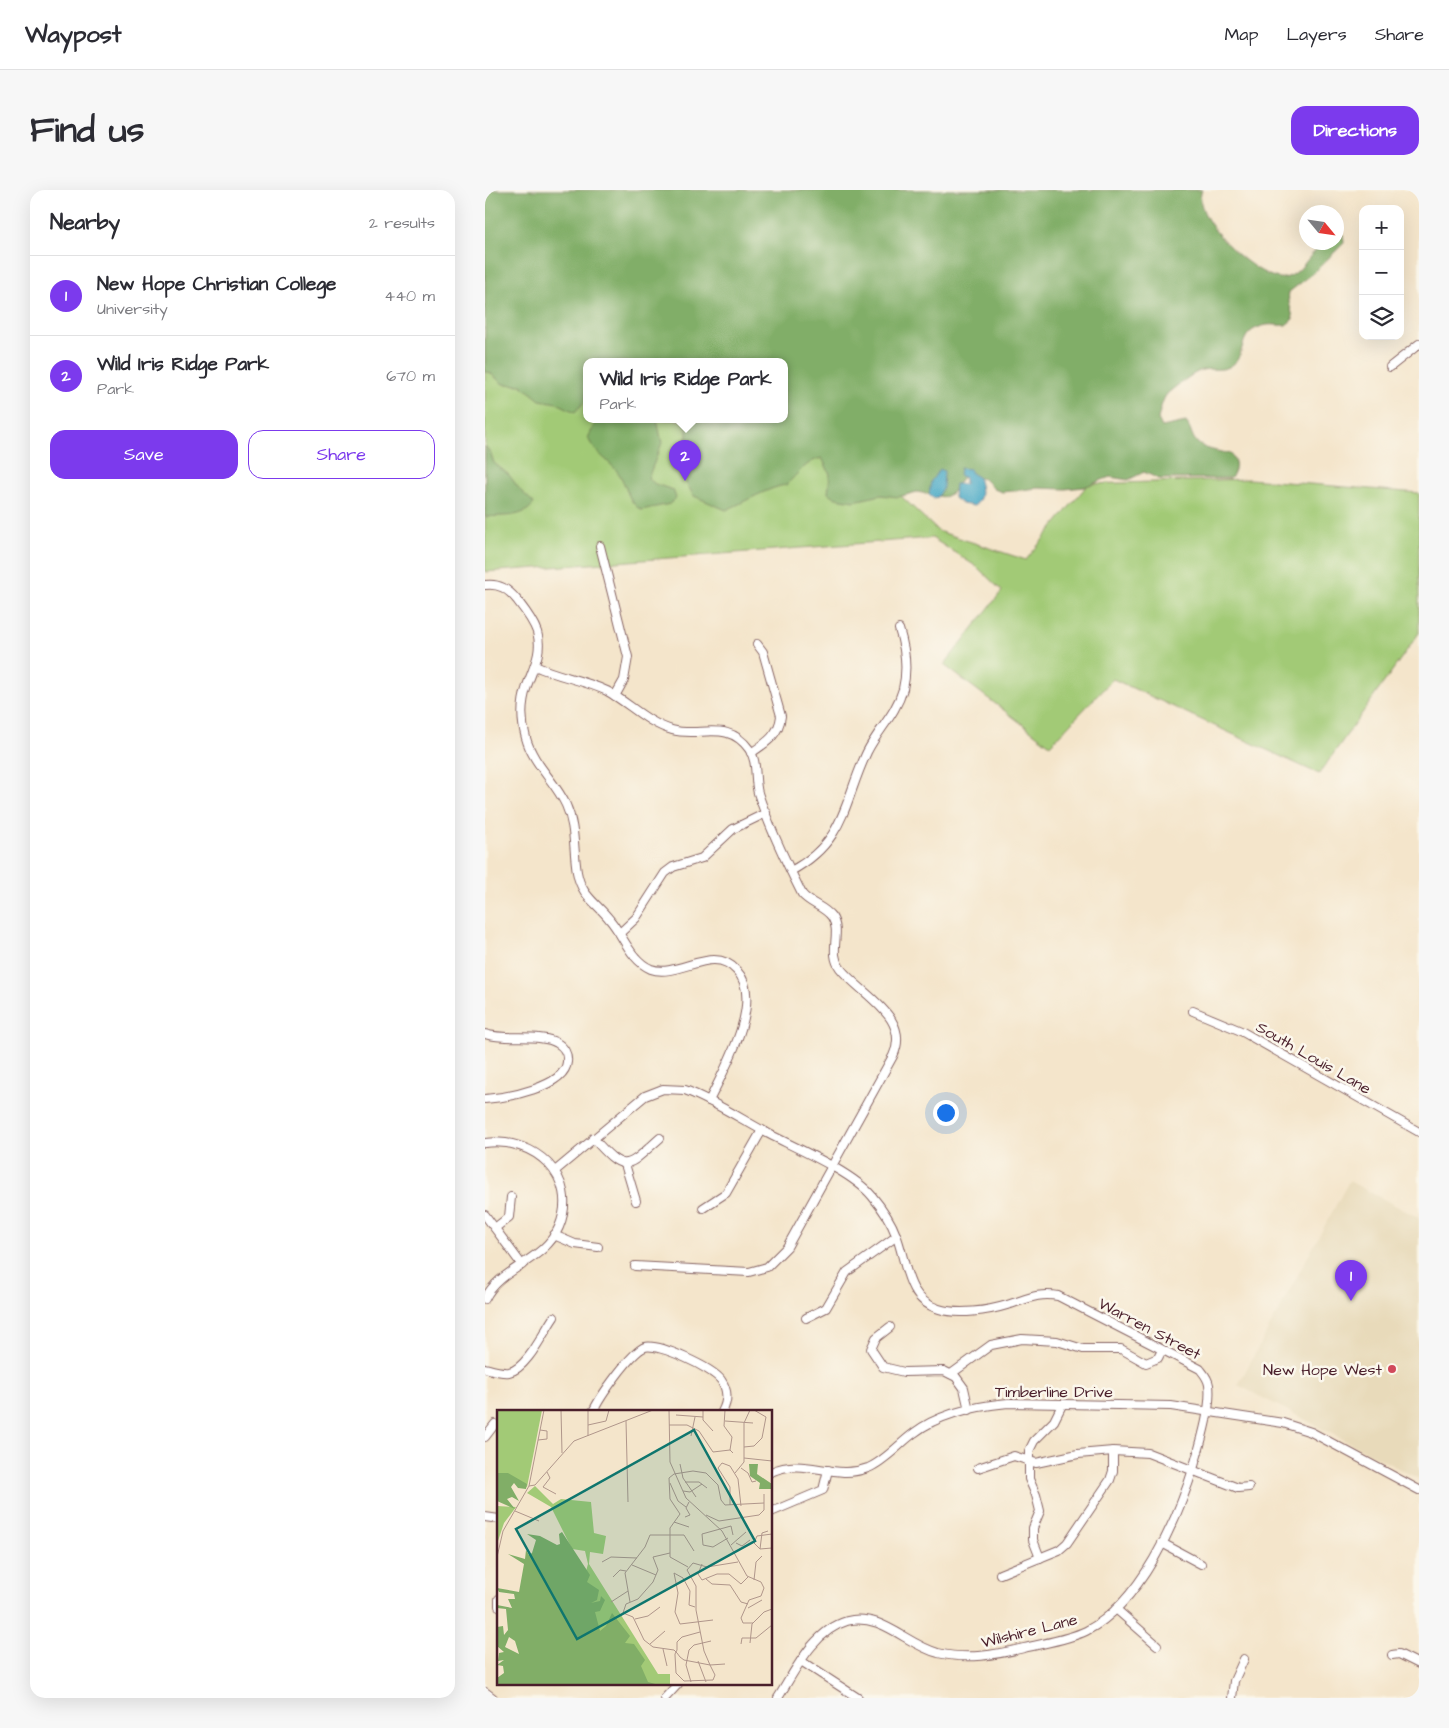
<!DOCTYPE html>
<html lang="en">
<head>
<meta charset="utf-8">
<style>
  :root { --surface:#fff; --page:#f7f7f7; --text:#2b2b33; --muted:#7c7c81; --line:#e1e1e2; --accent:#7c3aed }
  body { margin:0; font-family:"Architects Daughter",sans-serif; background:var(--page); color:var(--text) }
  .controls { position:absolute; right:15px; top:15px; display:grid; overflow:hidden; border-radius:10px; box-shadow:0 5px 20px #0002 }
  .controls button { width:45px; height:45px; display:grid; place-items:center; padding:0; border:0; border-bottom:1px solid var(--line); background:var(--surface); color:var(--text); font:25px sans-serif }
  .compass { position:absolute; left:814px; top:15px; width:45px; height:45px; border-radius:50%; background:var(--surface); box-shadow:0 5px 20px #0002; rotate:119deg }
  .you { position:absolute; left:460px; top:922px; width:18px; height:18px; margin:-12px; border:4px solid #fff; border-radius:50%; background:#1a73e8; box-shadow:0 0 0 8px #1a73e833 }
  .badge { display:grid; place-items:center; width:32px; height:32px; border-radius:50%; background:var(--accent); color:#fff; font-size:16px; font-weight:700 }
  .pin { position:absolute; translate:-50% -41px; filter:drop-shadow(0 1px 2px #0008) }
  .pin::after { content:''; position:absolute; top:26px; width:18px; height:15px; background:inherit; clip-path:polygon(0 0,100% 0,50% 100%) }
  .popup { position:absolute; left:98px; top:168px; width:205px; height:65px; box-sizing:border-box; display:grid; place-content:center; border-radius:10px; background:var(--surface); filter:drop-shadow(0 1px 4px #0005); font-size:16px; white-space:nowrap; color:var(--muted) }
  .popup b { font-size:19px; color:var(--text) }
  .popup::after { content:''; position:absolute; left:50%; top:100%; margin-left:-10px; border:10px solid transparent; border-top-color:var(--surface) }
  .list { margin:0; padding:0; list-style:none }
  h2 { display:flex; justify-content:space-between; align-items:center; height:65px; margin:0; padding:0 20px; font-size:21px }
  h2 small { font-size:16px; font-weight:400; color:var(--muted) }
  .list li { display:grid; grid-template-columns:32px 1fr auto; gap:15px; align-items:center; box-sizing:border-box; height:80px; padding:0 20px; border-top:1px solid var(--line) }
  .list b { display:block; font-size:19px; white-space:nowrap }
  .list p { margin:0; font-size:16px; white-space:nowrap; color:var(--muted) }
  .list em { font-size:16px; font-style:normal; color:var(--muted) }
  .actions { display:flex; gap:10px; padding:15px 20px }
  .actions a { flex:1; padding:11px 0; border:1px solid var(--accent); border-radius:15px; text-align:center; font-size:18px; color:var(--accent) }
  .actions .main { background:var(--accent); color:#fff }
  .icon { flex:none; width:28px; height:28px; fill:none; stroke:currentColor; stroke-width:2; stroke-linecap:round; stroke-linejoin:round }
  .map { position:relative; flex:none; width:934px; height:1508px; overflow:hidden; border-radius:15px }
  header { display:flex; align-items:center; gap:30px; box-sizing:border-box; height:70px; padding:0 25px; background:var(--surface); border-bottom:1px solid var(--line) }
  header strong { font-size:24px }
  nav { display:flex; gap:28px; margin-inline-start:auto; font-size:18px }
  .intro { display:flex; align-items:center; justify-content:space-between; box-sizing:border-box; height:120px; padding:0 30px }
  h1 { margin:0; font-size:35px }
  .button { padding:12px 22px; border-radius:15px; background:var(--accent); color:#fff; font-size:18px; font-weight:700 }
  main { display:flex; gap:30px; padding:0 30px }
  aside { flex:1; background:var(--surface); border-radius:15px; box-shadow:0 5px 20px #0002 }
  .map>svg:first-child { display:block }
  .built { fill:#e8daba }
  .green { fill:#a2ca76; stroke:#767450 }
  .forest { fill:#81ae67; stroke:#666649 }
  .water { fill:#45a7c5; stroke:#486378 }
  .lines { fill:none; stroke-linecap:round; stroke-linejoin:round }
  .minor-casing { stroke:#866463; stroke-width:10 }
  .minor { stroke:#fff; stroke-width:8 }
  .poi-dot { fill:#d1495b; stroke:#fbf7ec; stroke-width:2 }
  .labels { text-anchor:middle; stroke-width:5; stroke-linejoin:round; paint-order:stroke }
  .street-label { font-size:16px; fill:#4a1f2b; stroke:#fbf7ec }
  .poi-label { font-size:16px; fill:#4a1f2b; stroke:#fbf7ec; text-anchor:end }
  .inset-road { fill:none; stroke:#b0968b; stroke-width:1 }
  .view { fill:#0f766e; fill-opacity:0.15; stroke:#0f766e; stroke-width:2.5 }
  .inset-edge { fill:none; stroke:#4a1f2b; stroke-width:2.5 }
</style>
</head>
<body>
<header>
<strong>Waypost</strong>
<nav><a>Map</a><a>Layers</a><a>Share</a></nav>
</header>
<div class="intro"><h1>Find us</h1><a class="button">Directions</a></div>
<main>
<aside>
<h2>Nearby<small>2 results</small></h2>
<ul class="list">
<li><span class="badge">1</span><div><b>New Hope Christian College</b><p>University</p></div><em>440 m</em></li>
<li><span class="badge">2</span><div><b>Wild Iris Ridge Park</b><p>Park</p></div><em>670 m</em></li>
</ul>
<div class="actions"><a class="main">Save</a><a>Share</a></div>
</aside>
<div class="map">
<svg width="934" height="1508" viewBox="0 0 934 1508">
  <rect width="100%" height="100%" fill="#fbf7ec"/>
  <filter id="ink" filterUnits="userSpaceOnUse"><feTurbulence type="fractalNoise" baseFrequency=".02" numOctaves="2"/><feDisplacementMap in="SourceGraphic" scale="10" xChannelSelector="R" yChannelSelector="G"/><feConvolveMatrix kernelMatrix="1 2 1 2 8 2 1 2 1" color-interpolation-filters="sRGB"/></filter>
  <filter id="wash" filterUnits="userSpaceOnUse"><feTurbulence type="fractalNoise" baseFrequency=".0096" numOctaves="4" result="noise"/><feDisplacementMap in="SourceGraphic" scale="20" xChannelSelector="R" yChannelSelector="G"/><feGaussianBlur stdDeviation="1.12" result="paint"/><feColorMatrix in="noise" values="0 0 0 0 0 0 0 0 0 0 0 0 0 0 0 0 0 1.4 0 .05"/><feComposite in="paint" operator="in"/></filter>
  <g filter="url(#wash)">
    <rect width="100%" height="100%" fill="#f4e5cb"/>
    <path class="built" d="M 864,991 L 934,1028 L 934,1289 L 753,1195 Z"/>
    <path class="green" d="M 0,0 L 101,172 L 101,230 L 299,230 L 299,195 L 453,341 L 541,370 L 603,294 L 764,289 L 934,303 L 934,443 L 834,584 L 628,489 L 565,555 L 459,475 L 517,401 L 492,377 L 447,348 L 0,382 Z"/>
    <g class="forest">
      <path d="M 0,0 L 717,0 C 704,28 775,92 799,88 C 822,84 823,53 852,52 L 852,47 L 858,44 L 859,53 L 826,85 L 804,102 C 802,112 807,119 808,129 L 801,135 C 795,136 788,134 782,135 C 748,141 765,166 744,177 C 736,181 726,178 717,180 C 711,181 687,199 682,204 C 677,210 675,221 673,229 L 677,237 L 701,232 C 706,238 706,244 710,250 C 716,260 735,261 746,264 C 752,273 752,278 746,288 L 674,289 L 659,282 L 643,290 L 625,287 L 599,297 L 580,299 L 553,298 L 517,302 L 509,299 L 499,289 L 485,286 L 477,288 L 467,303 L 459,307 L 432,302 L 413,307 L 396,305 L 369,311 L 351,308 L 343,303 L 345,284 L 337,268 C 321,271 313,284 301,295 C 287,296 257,313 241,320 L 209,306 L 186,269 L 187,260 L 202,248 L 202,239 L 196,230 L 299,230 L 299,172 L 101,172 L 101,210 L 90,222 L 72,213 L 55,210 L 36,195 L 18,194 L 4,182 L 0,182 Z"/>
      <path d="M 112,230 L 172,230 L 177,253 L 163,288 L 170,294 L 188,300 L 191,308 L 185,314 L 156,320 C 141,311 142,293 132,281 C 122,269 109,262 103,248 Z"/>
      <path d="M 0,256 L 6,264 L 9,273 L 24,285 L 35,300 L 49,313 C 39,329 17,325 0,327 Z"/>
    </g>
    <g class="water">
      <path d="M 475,278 L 485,279 L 486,283 L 493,287 C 496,298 499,308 489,316 L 477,314 L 469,308 L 470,294 L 480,294 L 480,288 L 474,285 Z"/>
      <path d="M 455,279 L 459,281 L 458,298 L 453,307 L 448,308 L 444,305 L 446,291 Z"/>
    </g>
  </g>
  <g filter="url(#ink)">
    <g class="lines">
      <g class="minor-casing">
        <g id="minor">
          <path d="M 905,177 L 934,154"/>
          <path d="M 115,356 L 143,467 L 139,490 L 130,506"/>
          <path d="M 0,395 C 14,393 23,399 32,410 C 39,419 48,430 52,442 C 58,462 48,478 42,496 C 36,513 36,531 41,548 C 48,574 70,591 81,615 C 91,637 88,659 92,682 C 96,706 112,713 125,730 C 138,745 146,771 166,779 C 185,786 209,770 229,770 C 238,770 246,774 252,781 C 280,810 238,882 224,911"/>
          <path d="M 50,476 C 74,487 99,490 122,501 C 144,513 162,533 187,540 C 215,548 242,529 264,559 C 273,571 269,588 273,603 C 284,637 301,672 317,704 C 325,714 339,716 347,727 C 357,743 343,762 355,778 C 376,805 427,827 408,866 L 302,1057 L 282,1077 L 264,1082 L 150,1076"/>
          <path d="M 266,563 C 281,553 294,545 296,526 L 278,462 L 272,454"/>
          <path d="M 306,681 C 361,651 358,613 382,562 C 393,540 411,524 418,499 C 423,478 420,458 414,439"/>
          <path d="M 135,743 L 151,728 L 180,683 L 188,677 L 217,668 L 248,639 L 281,623"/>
          <path d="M 708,821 L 756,841 L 934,942"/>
          <path d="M 0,844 C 21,851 57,843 72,853 C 79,857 83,864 82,872 C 80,897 21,908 0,909"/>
          <path d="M 108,948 C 141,985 141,978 175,948"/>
          <path d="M 0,953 C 49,946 95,987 74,1037 C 59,1072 14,1078 0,1109"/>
          <path d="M 140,974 L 151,1011"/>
          <path d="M 70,981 L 160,906 L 178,899 L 200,900 C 229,911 256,929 284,944 C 313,959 367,982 387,1006 C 397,1018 406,1031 411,1045 C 422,1072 420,1109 454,1119 C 473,1125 503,1121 522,1115 C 540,1110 553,1102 573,1106 L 715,1179 C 719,1184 723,1188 724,1195 C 727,1217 715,1255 709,1276 C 692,1331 655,1414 601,1441 C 582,1450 559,1453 539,1458 C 510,1465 483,1470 453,1463 C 422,1455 396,1422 362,1431 C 328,1441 310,1481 293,1508"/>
          <path d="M 218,1018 L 241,1003 L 277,940"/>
          <path d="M 0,1025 L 37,1075"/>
          <path d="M 10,1038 L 24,1027 L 26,1007"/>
          <path d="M 69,1045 L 90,1054 L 113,1057"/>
          <path d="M 321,1128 L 341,1118 L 362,1082 L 412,1046"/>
          <path d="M 405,1137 L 391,1148 L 386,1159 L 398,1177 L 419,1182 L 459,1181 L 471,1187 L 479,1198 L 484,1220"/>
          <path d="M 0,1178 C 7,1180 16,1183 24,1182 C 42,1179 59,1141 69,1127"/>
          <path d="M 466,1184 L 506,1155 L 537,1149 L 572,1151 L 598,1159 L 636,1159 L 661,1173 L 673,1168 L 677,1160"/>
          <path d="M 108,1222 C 114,1208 146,1162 160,1157 C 174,1153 227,1178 236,1190 C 243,1200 243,1211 237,1222"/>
          <path d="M 0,1247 L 10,1234"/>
          <path d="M 493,1278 L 529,1266 L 551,1273 L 593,1264 L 628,1261 L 663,1263 L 753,1298 L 764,1297"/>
          <path d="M 286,1282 C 320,1266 348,1291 383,1278 C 400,1271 415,1253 429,1243 C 455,1223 491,1216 523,1213 L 686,1216 L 798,1233 L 826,1242 L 934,1300"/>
          <path d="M 286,1322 L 338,1300 L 343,1280"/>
          <path d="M 0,1327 L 14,1329"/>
          <path d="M 677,1353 L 716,1374"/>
          <path d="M 555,1368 L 548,1350 L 548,1338 L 555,1321 L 551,1305 L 544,1289 L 544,1261 L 549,1251 L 569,1231 L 577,1215"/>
          <path d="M 515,1384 L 574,1360 L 582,1353 L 625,1290 L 628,1281 L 628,1261"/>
          <path d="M 14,1409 L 14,1416"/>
          <path d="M 631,1419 L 672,1455"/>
          <path d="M 907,1465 L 914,1464 L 934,1474"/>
          <path d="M 316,1471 L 373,1508"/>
          <path d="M 0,1502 L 8,1508"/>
          <path d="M 180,1508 L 193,1494"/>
          <path d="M 747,1508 L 749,1491 L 759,1469"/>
        </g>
      </g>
      <use href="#minor" class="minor"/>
    </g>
  </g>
  <circle class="poi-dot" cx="907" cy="1179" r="5"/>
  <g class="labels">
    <g class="street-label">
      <text transform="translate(829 867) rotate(30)" y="6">South Louis Lane</text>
      <text transform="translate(665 1138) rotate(28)" y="6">Warren Street</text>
      <text x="569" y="1207">Timberline Drive</text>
      <text transform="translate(544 1440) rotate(-14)" y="6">Wilshire Lane</text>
    </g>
    <g class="poi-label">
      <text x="897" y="1185">New Hope West</text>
    </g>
  </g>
  <g transform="translate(12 1220)">
    <rect width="275" height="275" fill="#f4e5cb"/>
    <path d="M 0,0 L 45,0 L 30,77 L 0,65 ZM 38,76 L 56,94 L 64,89 L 94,92 L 97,123 L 109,126 L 106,144 L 93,142 L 92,154 L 161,264 L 173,264 L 173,275 L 99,275 L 64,251 L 91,154 L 88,141 L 75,139 L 54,97 L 30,83 ZM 0,96 L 19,97 L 7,113 L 0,134 Z" fill="#a2ca76"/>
    <path d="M 252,54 L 261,54 L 260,64 L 275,74 L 275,79 L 262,79 L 263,73 L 253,66 ZM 0,63 L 11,63 L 30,74 L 29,79 L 21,78 L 17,73 L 14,77 L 22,91 L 15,87 L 10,89 L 18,99 L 0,91 ZM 65,122 L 93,165 L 90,172 L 102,180 L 100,190 L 94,193 L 103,191 L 104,186 L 108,190 L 103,201 L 98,202 L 103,221 L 109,216 L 115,203 L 133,226 L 128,233 L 137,234 L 148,250 L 144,256 L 151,272 L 162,275 L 0,275 L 0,268 L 7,263 L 6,256 L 0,255 L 7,250 L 1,251 L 2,243 L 7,242 L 0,236 L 0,217 L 6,216 L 7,225 L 11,220 L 9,199 L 0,198 L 0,195 L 15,198 L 11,189 L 18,189 L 17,184 L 2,182 L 0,178 L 22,182 L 27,154 L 11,144 L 28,149 L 29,140 L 32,145 L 35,143 L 39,130 L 30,124 L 43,126 L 60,135 L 63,134 L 62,124 ZM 12,227 L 18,231 L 22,244 L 8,237 Z" fill="#81ae67" fill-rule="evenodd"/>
    <path class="inset-road" d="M 64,0 L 65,43M 91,0 L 91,26M 172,0 L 173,52 L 189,88 L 225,121 L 250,166 L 264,172 L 267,178M 206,0 L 206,10 L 216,21M 228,0 L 227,16 L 235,27 L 233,40M 179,5 L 206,7M 129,11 L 131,92M 228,11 L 256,13M 91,15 L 109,11 L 112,0M 172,15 L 190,15 L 202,21 L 216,42 L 233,40 L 236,43M 194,26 L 198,7M 41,30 L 50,29 L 50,21 L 43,20M 247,37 L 257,36 L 265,28 L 269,7 L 257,0M 247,48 L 275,51M 183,54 L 186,68 L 199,87M 244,58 L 251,63 L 255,72 L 259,71M 50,62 L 53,68 L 46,77 L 59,84M 238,63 L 247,52 L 247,13 L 253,0M 177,64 L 172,68 L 173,89 L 183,104 L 173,118 L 173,147 L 191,157M 177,64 L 196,61 L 209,63 L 221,75 L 224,90 L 228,95 L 267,93M 188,72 L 202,72 L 210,78M 173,73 L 181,91 L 189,97M 32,76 L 38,75 L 77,31 L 156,0M 186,81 L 193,82 L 205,74M 233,95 L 233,77 L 221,58 L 225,53 L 233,56 L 241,69 L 244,96M 18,101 L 42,111M 209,105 L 222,111 L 262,105 L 267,100 L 267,84M 188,107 L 193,105 L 189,98 L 192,92M 177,112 L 192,117M 275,124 L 260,126 L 257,133 L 263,139 L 275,138M 231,128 L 216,137 L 206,135 L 205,124 L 234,116 L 236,125M 239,133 L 245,136 L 253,130M 234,135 L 249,122M 263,139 L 265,123 L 271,121M 173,143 L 156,147 L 161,160 L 156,172 L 141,189 L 129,194 L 126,203 L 136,207 L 147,230 L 156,237 L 177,240 L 180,243 L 183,247 L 187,250 L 213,255 L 218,265 L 216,270 L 187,271 L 179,263 L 178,245 L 178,244 L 180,240 L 180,232 L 185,227 L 203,222M 0,147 L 6,121 L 32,76 L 47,0M 105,152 L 114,147 L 140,148M 205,154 L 201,164 L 205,170 L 220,164 L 232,164 L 244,174 L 251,167M 135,155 L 159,165M 116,167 L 123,160 L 129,161M 209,169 L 215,174 L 233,175 L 244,192 L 251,194M 257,170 L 259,152 L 265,146M 114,192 L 131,181M 133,192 L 128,163 L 148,137 L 153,125 L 187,125 L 197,141M 198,197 L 192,195 L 193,181 L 186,168 L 177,163 L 181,183 L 178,202 L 183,214 L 216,210M 251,198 L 265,190M 138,209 L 151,206 L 163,197M 256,213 L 246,213 L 244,208 L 252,190 L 264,186 L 267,178M 253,233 L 255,214 L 267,202 L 275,199M 153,234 L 168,221M 244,234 L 245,228 L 259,228 L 275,215M 166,239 L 170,256M 201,251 L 209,272M 228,254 L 213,255 L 207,241 L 199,200 L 199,176 L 190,160 L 196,153 L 210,157 L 241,152M 194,272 L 189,255 L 192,240 L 197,235 L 214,231"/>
    <path class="view" d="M 197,20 L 258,131 L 80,229 L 19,119 Z"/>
    <rect width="275" height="275" class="inset-edge"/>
  </g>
</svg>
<div class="controls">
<button>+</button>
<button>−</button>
<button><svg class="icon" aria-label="layers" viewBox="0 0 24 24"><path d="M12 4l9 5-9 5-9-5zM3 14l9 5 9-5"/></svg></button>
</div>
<svg class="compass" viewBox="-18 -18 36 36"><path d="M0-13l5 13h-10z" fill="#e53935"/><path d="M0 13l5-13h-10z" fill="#7c7c81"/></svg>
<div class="you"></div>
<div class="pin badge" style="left:866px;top:1111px">1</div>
<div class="pin badge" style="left:200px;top:291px">2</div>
<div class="popup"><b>Wild Iris Ridge Park</b>Park</div>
</div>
</main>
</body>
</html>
